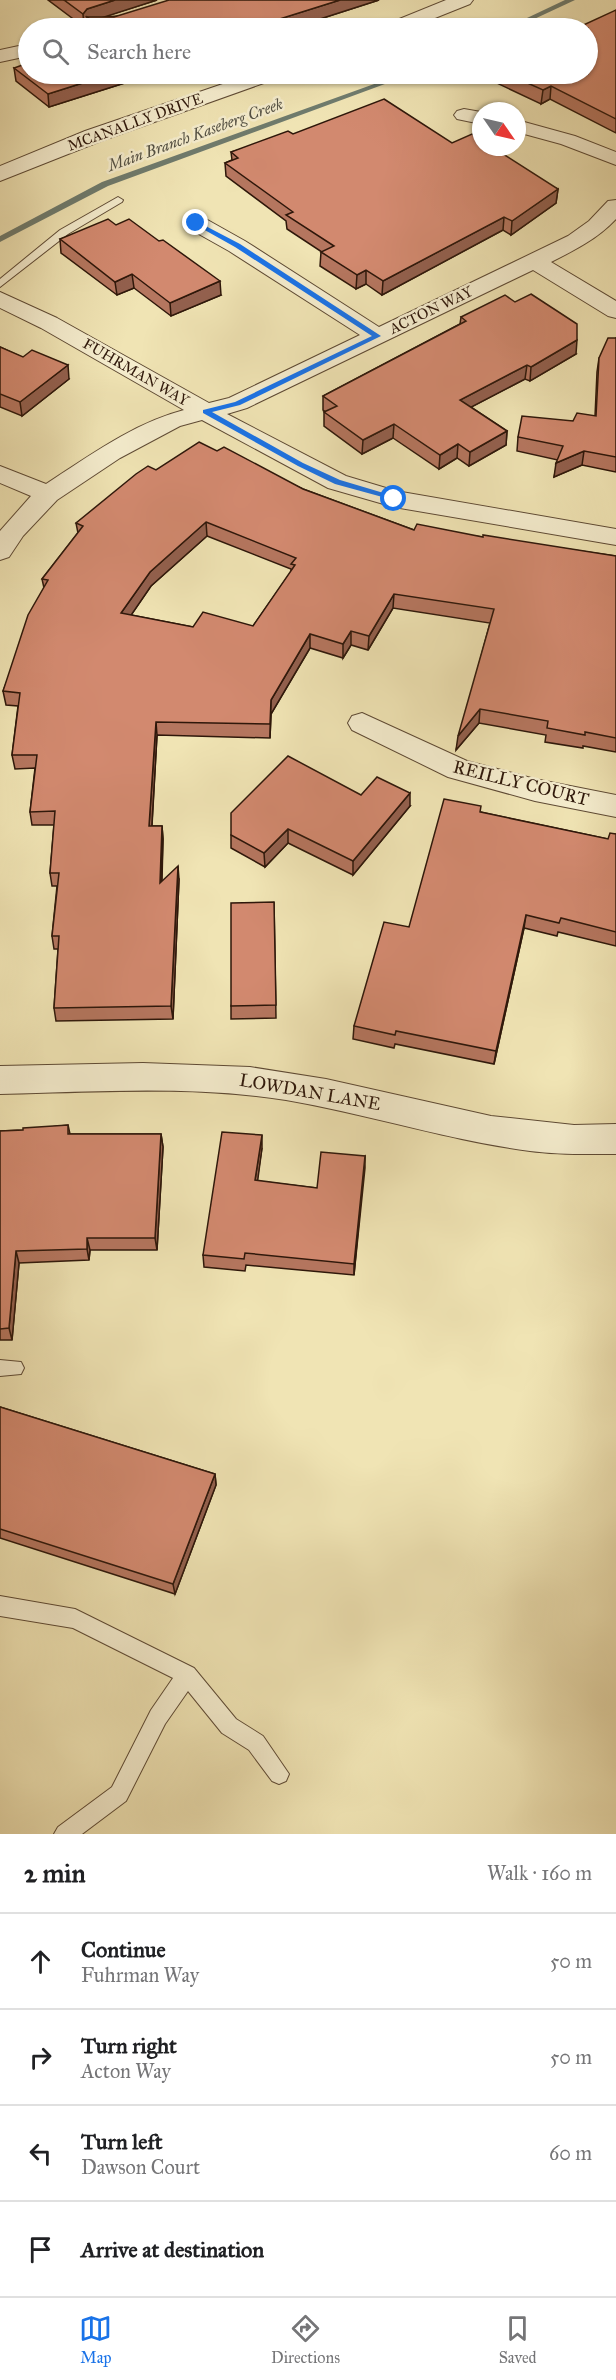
<!DOCTYPE html>
<html lang="en">
<head>
<meta charset="utf-8">
<style>
  :root { --surface:#fff; --page:#f6f6f6; --text:#202124; --muted:#757577; --line:#e0e0e0; --accent:#1a73e8 }
  body { margin:0; font-family:"IM FELL Great Primer",serif; background:var(--page); color:var(--text) }
  .compass { position:absolute; left:472px; top:102px; width:54px; height:54px; border-radius:50%; background:var(--surface); box-shadow:0 2px 4px #0004; rotate:124deg }
  .stop { position:absolute; width:18px; height:18px; margin:-14px; border:4px solid #1a73e8; border-radius:50%; background:#fff }
  .stop.end { background:#1a73e8; border-color:#fff; box-shadow:0 2px 6px #0008 }
  .list { margin:0; padding:0; list-style:none }
  h2 { display:flex; justify-content:space-between; align-items:center; height:78px; margin:0; padding:0 24px; font-size:26px }
  h2 small { font-size:20px; font-weight:400; color:var(--muted) }
  .list li { display:grid; grid-template-columns:39px 1fr auto; gap:18px; align-items:center; box-sizing:border-box; height:96px; padding:0 24px; border-top:2px solid var(--line) }
  .list b { display:block; font-size:22px; white-space:nowrap }
  .list p { margin:0; font-size:20px; white-space:nowrap; color:var(--muted) }
  .list em { font-size:20px; font-style:normal; color:var(--muted) }
  .icon { flex:none; width:33px; height:33px; fill:none; stroke:currentColor; stroke-width:2; stroke-linecap:round; stroke-linejoin:round }
  .map { position:relative; flex:none; width:616px; height:1834px; overflow:hidden }
  .search { position:absolute; background:var(--surface); box-shadow:0 2px 4px #0004; left:18px; right:18px; top:18px; height:66px; display:flex; align-items:center; gap:15px; box-sizing:border-box; padding:0 21px; border-radius:33px; color:var(--muted); font-size:22px }
  .sheet { height:462px; background:var(--surface) }
  nav { display:flex; justify-content:space-around; align-items:center; box-sizing:border-box; height:84px; border-top:2px solid var(--line); background:var(--surface); font-size:16px; color:var(--muted) }
  nav a { display:grid; justify-items:center; gap:3px }
  nav .on { color:var(--accent) }
  .map>svg:first-child { display:block }
  .lines { fill:none; stroke-linecap:round; stroke-linejoin:round }
  .stream { fill:#6f7b6d; fill-rule:evenodd }
  .service-casing { stroke:#5e4a34; stroke-width:2 }
  .minor-casing { stroke:#5e4a34; stroke-width:2 }
  .tertiary-casing { stroke:#5e4a34; stroke-width:2 }
  .service { fill:#f5edce; fill-rule:evenodd }
  .minor { fill:#f5edce; fill-rule:evenodd }
  .tertiary { fill:#f5edce; fill-rule:evenodd }
  .wall { fill:#b5765f; stroke:#2e170a; stroke-width:1.5; fill-rule:evenodd }
  .shaded-wall { fill:#93604e; stroke:#2e170a; stroke-width:1.5 }
  .building { fill:#d2896f; stroke:#2e170a; stroke-width:1.5; fill-rule:evenodd }
  .route { fill:#1a73e8 }
  .labels { text-anchor:middle; stroke-width:5; stroke-linejoin:round; paint-order:stroke }
  .far-street-label { font-size:15px; fill:#2e170a; stroke:#f5edce }
  .far-water-label { font-size:16px; font-style:italic; fill:#545144; stroke:#f5edce }
  .street-label { font-size:18px; fill:#2e170a; stroke:#f5edce }
</style>
</head>
<body>
<div class="map">
<svg width="616" height="1834" viewBox="0 0 616 1834">
  <rect width="100%" height="100%" fill="#f0e4b4"/>
  <filter id="stains"><feTurbulence type="fractalNoise" baseFrequency=".00333" numOctaves="4"/><feColorMatrix values="0 0 0 0 .2 0 0 0 0 .09 0 0 0 0 .02 0 0 0 .5 -.17"/></filter>
  <radialGradient id="worn" r=".72"><stop offset=".6" stop-color="#630" stop-opacity="0"/><stop offset="1" stop-color="#630" stop-opacity=".3"/></radialGradient>
  <g class="lines">
    <g class="stream">
      <path d="M 565,0 L 575,0 L 515,28 L 506,28 Z"/>
      <path d="M 402,74 L 412,74 L 108,186 L 0,242 L 0,236 L 102,182 Z"/>
    </g>
    <g class="service-casing">
      <g id="service">
        <path d="M 118,197 L 123,200 L 122,202 L 68,234 L 0,287 L 0,279 L 60,230 Z"/>
        <path d="M 0,1360 L 21,1362 L 24,1368 L 21,1374 L 0,1376 Z"/>
        <path d="M 0,1596 L 75,1609 L 194,1668 L 236,1719 L 263,1736 L 289,1774 L 286,1781 L 279,1784 L 272,1781 L 249,1750 L 222,1733 L 188,1691 L 165,1724 L 126,1801 L 82,1834 L 54,1834 L 58,1827 L 112,1787 L 151,1710 L 173,1678 L 73,1628 L 0,1616 Z"/>
      </g>
    </g>
    <g class="minor-casing">
      <g id="minor">
        <path d="M 28,44 L 28,56 L 0,62 L 0,50 Z"/>
        <path d="M 464,109 L 481,112 L 481,124 L 457,119 L 454,115 L 457,111 Z"/>
        <path d="M 517,120 L 575,136 L 616,152 L 616,165 L 561,144 L 517,132 Z"/>
        <path d="M 616,200 L 616,219 C 597,239 575,250 551,262 L 616,301 L 616,318 L 608,316 L 533,270 L 247,408 L 227,414 L 346,476 L 396,491 L 616,529 L 616,545 L 394,507 L 328,488 L 202,420 L 180,426 L 120,458 L 57,500 L 23,536 L 9,557 L 0,560 L 0,531 L 31,496 L 0,483 L 0,466 L 46,484 C 89,456 134,423 184,410 L 41,328 L 0,308 L 0,292 L 57,318 L 209,403 L 229,398 L 360,335 L 229,251 L 188,228 L 185,223 L 188,218 L 196,216 L 204,218 L 245,241 L 379,327 L 568,236 L 589,221 L 608,201 Z"/>
        <path d="M 362,713 L 467,761 L 535,779 L 616,795 L 616,817 L 535,801 L 448,777 L 352,730 L 348,723 L 352,716 Z"/>
        <path d="M 143,1063 L 250,1067 L 326,1079 L 491,1116 L 574,1125 L 616,1124 L 616,1154 C 587,1154 559,1155 530,1151 C 447,1140 368,1114 286,1100 C 191,1085 95,1092 0,1094 L 0,1066 Z"/>
      </g>
    </g>
    <g class="tertiary-casing">
      <g id="tertiary">
        <path d="M 446,0 L 473,0 L 470,4 L 410,28 L 384,28 L 387,24 Z"/>
        <path d="M 252,74 L 281,74 L 278,78 L 101,141 L 0,181 L 0,166 L 85,131 Z"/>
      </g>
    </g>
    <use href="#service" class="service"/>
    <use href="#minor" class="minor"/>
    <use href="#tertiary" class="tertiary"/>
  </g>
  <g class="wall">
    <path d="M 48,0 L 157,0 L 103,17 L 379,0 L 292,28 L 88,28 L 87,23 L 84,27 Z"/>
    <path d="M 616,10 L 616,133 L 550,99 L 541,104 L 482,76 L 482,74 L 588,74 Z"/>
    <path d="M 14,68 L 28,74 L 153,74 L 49,107 L 16,81 Z"/>
    <path d="M 293,134 L 452,143 L 558,189 L 556,203 L 511,235 L 503,230 L 382,295 L 366,284 L 356,289 L 320,266 L 321,252 L 322,252 L 287,229 L 286,221 L 226,176 L 225,163 L 232,160 L 231,152 Z"/>
    <path d="M 116,225 L 221,295 L 171,316 L 134,288 L 117,295 L 61,253 L 60,239 Z"/>
    <path d="M 461,317 L 576,354 L 530,381 L 525,379 L 471,407 L 507,431 L 506,445 L 469,466 L 457,458 L 439,469 L 393,438 L 362,454 L 324,426 L 324,412 L 326,412 L 323,410 L 323,396 L 460,324 Z"/>
    <path d="M 616,338 L 616,472 L 582,465 L 554,477 L 558,460 L 517,451 L 518,437 L 573,421 L 595,416 L 597,372 L 599,358 Z"/>
    <path d="M 0,347 L 69,379 L 22,416 L 0,407 Z"/>
    <path d="M 217,451 L 303,489 L 414,530 L 483,537 L 616,556 L 616,752 L 583,746 L 583,748 L 545,742 L 546,735 L 479,723 L 456,750 L 490,623 L 393,608 L 368,650 L 351,645 L 343,658 L 310,648 L 271,714 L 270,738 L 157,735 L 152,826 L 162,826 L 163,839 L 162,881 L 179,879 L 173,1019 L 56,1021 L 54,1008 L 58,949 L 54,949 L 52,936 L 57,886 L 52,886 L 50,873 L 54,825 L 32,825 L 30,812 L 35,768 L 15,769 L 12,755 L 18,706 L 6,705 L 3,691 L 44,588 L 42,579 L 78,533 L 76,523 L 156,470 ZM 207,536 L 291,569 L 291,572 L 253,626 L 193,627 L 131,615 L 151,586 Z"/>
    <path d="M 410,806 L 353,875 L 288,843 L 265,867 L 231,848 L 231,835 Z"/>
    <path d="M 481,812 L 608,839 L 616,834 L 616,946 L 558,932 L 557,936 L 524,928 L 494,1064 L 395,1044 L 394,1048 L 353,1039 L 354,1026 L 409,927 Z"/>
    <path d="M 274,902 L 276,1018 L 231,1019 L 231,1006 Z"/>
    <path d="M 68,1125 L 70,1134 L 161,1134 L 163,1147 L 157,1250 L 90,1250 L 89,1260 L 19,1263 L 12,1340 L 0,1340 L 0,1131 L 23,1130 Z"/>
    <path d="M 262,1148 L 257,1181 L 317,1188 L 365,1156 L 354,1275 L 246,1265 L 245,1271 L 204,1267 L 203,1255 Z"/>
    <path d="M 0,1407 L 215,1474 L 216,1485 L 175,1594 L 0,1538 Z"/>
  </g>
  <g class="shaded-wall">
    <path d="M 115,0 L 157,0 L 92,21 L 87,17 L 87,23 L 84,27 L 83,14 L 87,9 Z"/>
    <path d="M 340,0 L 379,0 L 292,28 L 251,28 Z"/>
    <path d="M 111,74 L 153,74 L 49,107 L 48,94 Z"/>
    <path d="M 551,86 L 550,99 L 541,104 L 543,90 Z"/>
    <path d="M 558,189 L 556,203 L 511,235 L 512,221 Z"/>
    <path d="M 504,217 L 503,230 L 382,295 L 383,281 Z"/>
    <path d="M 366,270 L 366,284 L 356,289 L 357,275 Z"/>
    <path d="M 132,274 L 134,288 L 117,295 L 115,282 Z"/>
    <path d="M 220,281 L 221,295 L 171,316 L 170,303 Z"/>
    <path d="M 577,340 L 576,354 L 530,381 L 531,367 Z"/>
    <path d="M 68,365 L 69,379 L 22,416 L 20,402 Z"/>
    <path d="M 527,365 L 525,379 L 458,414 L 460,400 Z"/>
    <path d="M 394,424 L 393,438 L 362,454 L 363,440 Z"/>
    <path d="M 507,431 L 506,445 L 469,466 L 470,452 Z"/>
    <path d="M 458,444 L 457,458 L 439,469 L 440,455 Z"/>
    <path d="M 584,451 L 582,465 L 554,477 L 556,463 Z"/>
    <path d="M 206,522 L 207,536 L 151,586 L 123,627 L 121,613 L 150,572 Z"/>
    <path d="M 394,594 L 393,608 L 368,650 L 369,636 Z"/>
    <path d="M 351,631 L 351,645 L 343,658 L 343,644 Z"/>
    <path d="M 310,634 L 310,648 L 271,714 L 270,738 L 271,700 Z"/>
    <path d="M 480,709 L 479,723 L 456,750 L 458,736 Z"/>
    <path d="M 156,722 L 157,735 L 151,840 L 149,826 Z"/>
    <path d="M 410,793 L 410,806 L 353,875 L 353,861 Z"/>
    <path d="M 162,826 L 163,839 L 161,896 L 160,883 Z"/>
    <path d="M 288,829 L 288,843 L 265,867 L 264,853 Z"/>
    <path d="M 178,866 L 179,879 L 173,1019 L 171,1006 Z"/>
    <path d="M 526,915 L 524,928 L 494,1064 L 496,1051 Z"/>
    <path d="M 161,1134 L 163,1147 L 157,1250 L 155,1238 Z"/>
    <path d="M 262,1135 L 262,1148 L 256,1193 L 255,1180 Z"/>
    <path d="M 365,1156 L 365,1168 L 354,1275 L 354,1264 Z"/>
    <path d="M 87,1238 L 90,1250 L 89,1260 L 87,1249 Z"/>
    <path d="M 16,1251 L 19,1263 L 12,1340 L 9,1328 Z"/>
    <path d="M 215,1474 L 216,1485 L 175,1594 L 173,1584 Z"/>
  </g>
  <g class="building">
    <path d="M 64,0 L 115,0 L 87,9 L 83,14 Z"/>
    <path d="M 169,0 L 340,0 L 251,28 L 102,28 L 87,17 L 114,17 Z"/>
    <path d="M 616,10 L 616,119 L 551,86 L 543,90 L 507,74 L 588,74 L 588,28 L 577,28 Z"/>
    <path d="M 28,63 L 28,74 L 111,74 L 48,94 L 14,68 Z"/>
    <path d="M 384,99 L 452,143 L 472,134 L 481,140 L 481,147 L 492,147 L 558,189 L 512,221 L 504,217 L 383,281 L 366,270 L 357,275 L 321,252 L 334,246 L 286,215 L 293,212 L 225,163 L 238,158 L 231,152 L 288,131 L 293,134 Z"/>
    <path d="M 108,219 L 116,225 L 129,219 L 159,241 L 163,240 L 220,281 L 170,303 L 132,274 L 115,282 L 60,239 Z"/>
    <path d="M 531,294 L 577,324 L 577,340 L 531,367 L 527,365 L 460,400 L 507,431 L 470,452 L 458,444 L 440,455 L 394,424 L 363,440 L 324,412 L 337,406 L 323,396 L 466,321 L 461,317 L 505,295 L 515,302 Z"/>
    <path d="M 608,338 L 616,338 L 616,457 L 584,451 L 556,463 L 563,446 L 518,437 L 522,416 L 573,421 L 577,413 L 596,416 L 599,358 Z"/>
    <path d="M 0,347 L 23,357 L 32,350 L 68,365 L 20,402 L 0,394 Z"/>
    <path d="M 199,442 L 217,451 L 224,447 L 303,489 L 414,530 L 417,524 L 483,537 L 483,535 L 616,556 L 616,738 L 585,732 L 585,735 L 547,728 L 548,721 L 480,709 L 458,736 L 494,609 L 394,594 L 369,636 L 351,631 L 343,644 L 310,634 L 271,700 L 270,724 L 156,722 L 149,826 L 162,826 L 160,883 L 178,866 L 171,1006 L 54,1008 L 59,936 L 52,936 L 59,873 L 50,873 L 55,811 L 30,812 L 37,755 L 12,755 L 20,693 L 3,691 L 28,615 L 48,580 L 42,579 L 83,526 L 76,523 L 136,474 L 148,466 L 156,470 ZM 206,522 L 296,558 L 291,564 L 295,565 L 253,626 L 203,612 L 193,627 L 121,613 L 150,572 Z"/>
    <path d="M 288,756 L 361,795 L 377,777 L 410,793 L 353,861 L 288,829 L 264,853 L 231,835 L 231,813 Z"/>
    <path d="M 444,799 L 481,806 L 480,812 L 608,839 L 610,833 L 616,834 L 616,932 L 561,918 L 559,923 L 526,915 L 496,1051 L 396,1031 L 395,1035 L 354,1026 L 384,922 L 409,927 Z"/>
    <path d="M 274,902 L 276,1005 L 231,1006 L 231,903 Z"/>
    <path d="M 68,1125 L 68,1134 L 161,1134 L 155,1238 L 87,1238 L 87,1249 L 16,1251 L 9,1328 L 0,1329 L 0,1131 L 23,1130 L 23,1128 Z"/>
    <path d="M 222,1132 L 262,1135 L 255,1180 L 317,1188 L 321,1152 L 365,1156 L 354,1264 L 245,1253 L 244,1259 L 203,1255 Z"/>
    <path d="M 0,1407 L 215,1474 L 173,1584 L 0,1529 Z"/>
  </g>
  <path class="route" d="M 196,221 L 240,244 L 381,336 L 240,405 L 212,412 L 303,463 L 340,480 L 397,497 L 397,501 L 335,484 L 298,466 L 203,413 L 203,410 L 235,402 L 372,336 L 235,247 L 194,224 Z"/>
  <g class="labels">
    <g class="far-street-label">
      <text transform="translate(135 122) rotate(-20)" y="5">MCANALLY DRIVE</text>
      <text transform="translate(431 310) rotate(-26)" y="5">ACTON WAY</text>
      <text transform="translate(136 372) rotate(30)" y="5">FUHRMAN WAY</text>
    </g>
    <g class="far-water-label">
      <text transform="translate(195 134) rotate(-20)" y="6">Main Branch Kaseberg Creek</text>
    </g>
    <g class="street-label">
      <text transform="translate(521 783) rotate(14)" y="6">REILLY COURT</text>
      <text transform="translate(310 1092) rotate(10)" y="6">LOWDAN LANE</text>
    </g>
  </g>
  <rect width="100%" height="100%" filter="url(#stains)"/>
  <rect width="100%" height="100%" fill="url(#worn)"/>
</svg>
<svg class="compass" viewBox="-18 -18 36 36"><path d="M0-13l5 13h-10z" fill="#e53935"/><path d="M0 13l5-13h-10z" fill="#757577"/></svg>
<div class="stop" style="left:394px;top:499px"></div>
<div class="stop end" style="left:196px;top:223px"></div>
<div class="search"><svg class="icon" aria-label="search" viewBox="0 0 24 24"><circle cx="10" cy="10" r="6"/><path d="M15 15l6 6"/></svg>Search here</div>
</div>
<section class="sheet">
<h2>2 min<small>Walk · 160 m</small></h2>
<ul class="list">
<li><svg class="icon" aria-label="ahead" viewBox="0 0 24 24"><path d="M12 20V5M6 11l6-6 6 6"/></svg><div><b>Continue</b><p>Fuhrman Way</p></div><em>50 m</em></li>
<li><svg class="icon" aria-label="right" viewBox="0 0 24 24"><path d="M7 20v-9h11M14 6l5 5-5 5"/></svg><div><b>Turn right</b><p>Acton Way</p></div><em>50 m</em></li>
<li><svg class="icon" aria-label="left" viewBox="0 0 24 24"><path d="M17 20v-9H6M10 6l-5 5 5 5"/></svg><div><b>Turn left</b><p>Dawson Court</p></div><em>60 m</em></li>
<li><svg class="icon" aria-label="arrive" viewBox="0 0 24 24"><path d="M6 21V4h12l-3 4 3 4H6"/></svg><div><b>Arrive at destination</b></div></li>
</ul>
</section>
<nav>
<a class="on"><svg class="icon" aria-label="map" viewBox="0 0 24 24"><path d="M3 6l6-2 6 2 6-2v14l-6 2-6-2-6 2zM9 4v14M15 6v14"/></svg>Map</a>
<a><svg class="icon" aria-label="directions" viewBox="0 0 24 24"><path d="M12 3l9 9-9 9-9-9zM9 14v-3h6M13 9l2 2-2 2"/></svg>Directions</a>
<a><svg class="icon" aria-label="saved" viewBox="0 0 24 24"><path d="M7 4h10v16l-5-4-5 4z"/></svg>Saved</a>
</nav>
</body>
</html>
